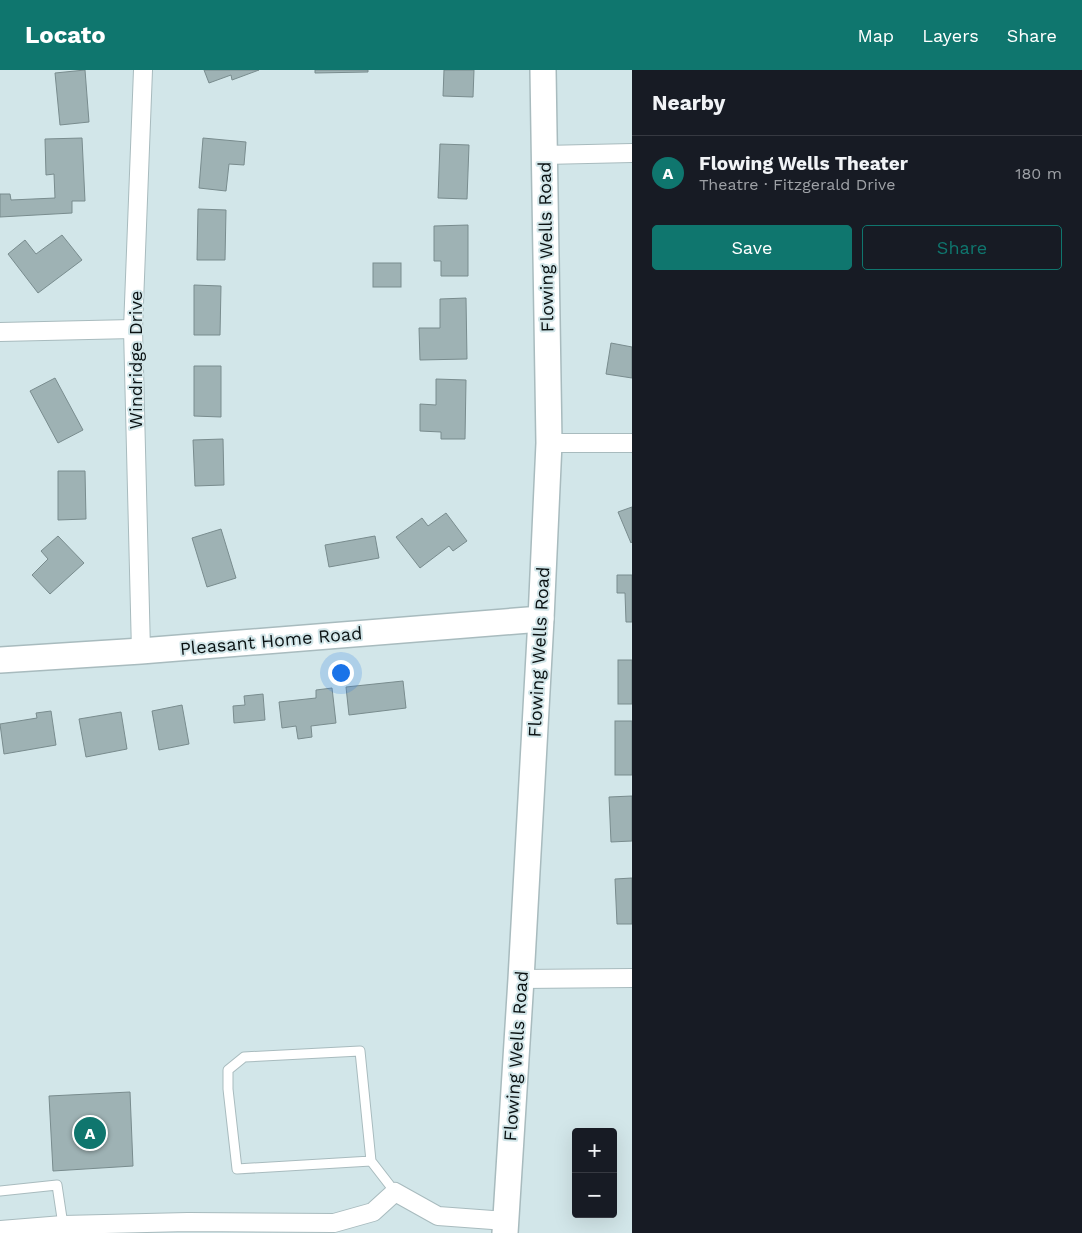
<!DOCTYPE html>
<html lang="en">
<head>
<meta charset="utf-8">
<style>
  :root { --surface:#171b24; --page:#20242c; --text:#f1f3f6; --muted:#9ea1a6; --line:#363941; --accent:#0f766e }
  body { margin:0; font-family:"Work Sans",sans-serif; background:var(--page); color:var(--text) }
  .controls { position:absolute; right:15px; bottom:15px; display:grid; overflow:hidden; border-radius:5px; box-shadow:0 5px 20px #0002 }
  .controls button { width:45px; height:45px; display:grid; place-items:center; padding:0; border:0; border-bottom:1px solid var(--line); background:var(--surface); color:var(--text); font:25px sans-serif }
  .you { position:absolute; left:340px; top:602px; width:18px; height:18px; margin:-12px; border:4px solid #fff; border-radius:50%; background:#1a73e8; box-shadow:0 0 0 8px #1a73e833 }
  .badge { display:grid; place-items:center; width:32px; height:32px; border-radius:50%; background:var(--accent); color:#fff; font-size:16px; font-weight:700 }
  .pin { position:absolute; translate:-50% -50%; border:2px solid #fff; box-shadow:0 1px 5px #0006 }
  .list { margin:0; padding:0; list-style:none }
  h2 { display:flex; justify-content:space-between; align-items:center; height:65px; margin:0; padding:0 20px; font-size:21px }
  h2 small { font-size:16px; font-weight:400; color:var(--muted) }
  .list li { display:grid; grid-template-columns:32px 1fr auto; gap:15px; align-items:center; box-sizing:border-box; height:75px; padding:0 20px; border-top:1px solid var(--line) }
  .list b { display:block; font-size:19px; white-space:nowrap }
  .list p { margin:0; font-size:16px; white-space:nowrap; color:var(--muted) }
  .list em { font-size:16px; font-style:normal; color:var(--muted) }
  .actions { display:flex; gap:10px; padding:15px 20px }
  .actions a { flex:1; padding:11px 0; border:1px solid var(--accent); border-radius:5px; text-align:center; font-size:18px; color:var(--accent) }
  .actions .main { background:var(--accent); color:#fff }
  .map { position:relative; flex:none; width:632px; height:1163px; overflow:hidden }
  header { display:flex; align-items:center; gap:30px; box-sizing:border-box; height:70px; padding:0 25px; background:var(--accent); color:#fff }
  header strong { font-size:24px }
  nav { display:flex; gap:28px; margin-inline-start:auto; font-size:18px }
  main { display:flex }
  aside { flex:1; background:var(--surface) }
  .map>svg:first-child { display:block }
  .building { fill:#9eb2b4; stroke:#798c8e }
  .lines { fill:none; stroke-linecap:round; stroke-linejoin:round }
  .lane-casing { stroke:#a8bbbe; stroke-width:11 }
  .street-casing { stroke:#a8bbbe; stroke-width:20 }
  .secondary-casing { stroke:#a8bbbe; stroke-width:28 }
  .lane { stroke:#fff; stroke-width:9 }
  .street { stroke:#fff; stroke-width:18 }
  .secondary { stroke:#fff; stroke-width:25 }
  .labels { text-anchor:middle; stroke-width:4; stroke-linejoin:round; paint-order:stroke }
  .street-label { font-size:18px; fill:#0a1112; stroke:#d2e6e9 }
</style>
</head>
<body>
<header>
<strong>Locato</strong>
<nav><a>Map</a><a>Layers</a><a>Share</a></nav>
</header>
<main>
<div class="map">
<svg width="632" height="1163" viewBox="0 0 632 1163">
  <rect width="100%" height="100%" fill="#d2e6e9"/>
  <g class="building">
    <path d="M 85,0 L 89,52 L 60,55 L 55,3 Z"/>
    <path d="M 204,0 L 259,0 L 232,10 L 231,5 L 209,13 Z"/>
    <path d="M 315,0 L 368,0 L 368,2 L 315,3 Z"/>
    <path d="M 444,0 L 474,0 L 473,27 L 443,26 Z"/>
    <path d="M 82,68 L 85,131 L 72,131 L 72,143 L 0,147 L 0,124 L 10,124 L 11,130 L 55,128 L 54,104 L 46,105 L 45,69 Z"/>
    <path d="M 203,68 L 246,72 L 244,95 L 229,94 L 226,121 L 199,118 Z"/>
    <path d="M 440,74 L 469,75 L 467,129 L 438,128 Z"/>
    <path d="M 198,139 L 226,140 L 225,190 L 197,190 Z"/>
    <path d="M 468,155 L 468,206 L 441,206 L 441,191 L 434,191 L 434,156 Z"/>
    <path d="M 62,165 L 82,190 L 38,223 L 8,184 L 25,170 L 36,184 Z"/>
    <rect x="373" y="193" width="28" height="24"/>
    <path d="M 194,215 L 221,216 L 220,265 L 194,265 Z"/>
    <path d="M 466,228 L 467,289 L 420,290 L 419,258 L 440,258 L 440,229 Z"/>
    <path d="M 611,273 L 632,277 L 632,308 L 606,304 Z"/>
    <path d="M 194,296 L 221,296 L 221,347 L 194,346 Z"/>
    <path d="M 55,308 L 83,360 L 58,373 L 30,321 Z"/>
    <path d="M 436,309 L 466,310 L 465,369 L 441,369 L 441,362 L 420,361 L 420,334 L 436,335 Z"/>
    <path d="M 223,369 L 224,415 L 195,416 L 193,370 Z"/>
    <path d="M 58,401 L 85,401 L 86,449 L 58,450 Z"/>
    <path d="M 632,437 L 632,472 L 631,473 L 618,442 Z"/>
    <path d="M 446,443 L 467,471 L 453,481 L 449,476 L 420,498 L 396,467 L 422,448 L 428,456 Z"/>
    <path d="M 221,459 L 236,508 L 207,517 L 192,468 Z"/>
    <path d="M 58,466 L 84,493 L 50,524 L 32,505 L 48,489 L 41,481 Z"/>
    <path d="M 375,466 L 379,488 L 329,497 L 325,475 Z"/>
    <path d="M 617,505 L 632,505 L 632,552 L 626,552 L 625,523 L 617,523 Z"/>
    <rect x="618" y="590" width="14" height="44"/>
    <path d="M 403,611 L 406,638 L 349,645 L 346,617 Z"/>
    <path d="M 332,618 L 336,653 L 311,656 L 312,667 L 298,669 L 296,656 L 282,658 L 279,632 L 316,628 L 316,620 Z"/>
    <path d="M 263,624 L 265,650 L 234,653 L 233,636 L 245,635 L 244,626 Z"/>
    <path d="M 182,635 L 189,674 L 159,680 L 152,641 Z"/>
    <path d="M 51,641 L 56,675 L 4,684 L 0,654 L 37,648 L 36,643 Z"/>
    <path d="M 121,642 L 127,679 L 86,687 L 79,649 Z"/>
    <rect x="615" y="651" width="17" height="54"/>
    <path d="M 632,726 L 632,771 L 611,772 L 609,727 Z"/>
    <path d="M 632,808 L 632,854 L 617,854 L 615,809 Z"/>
    <path d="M 130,1022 L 133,1096 L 53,1101 L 49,1026 Z"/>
  </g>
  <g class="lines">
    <g class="lane-casing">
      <g id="lane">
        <path d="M 371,1091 L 237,1099 L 228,1019 L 228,1000 L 244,987 L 360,981 L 371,1091 L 395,1122"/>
        <path d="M 0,1121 L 57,1115 L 63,1155"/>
      </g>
    </g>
    <g class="street-casing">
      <g id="street">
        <path d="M 544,85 L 632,83"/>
        <path d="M 0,262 L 133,259"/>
        <path d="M 549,373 L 632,373"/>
        <path d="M 141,581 L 133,259 L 143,0"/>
        <path d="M 521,909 L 632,908"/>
        <path d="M 0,1160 L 63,1155 L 188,1152 L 334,1153 L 373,1142 L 395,1122 L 438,1146 L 506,1151"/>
      </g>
    </g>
    <g class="secondary-casing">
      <g id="secondary">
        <path d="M 0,590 L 141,581 L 541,549"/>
        <path d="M 505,1163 L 521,909 L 541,549 L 549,373 L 543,0"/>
      </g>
    </g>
    <use href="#lane" class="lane"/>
    <use href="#street" class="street"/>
    <use href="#secondary" class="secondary"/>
  </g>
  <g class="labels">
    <g class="street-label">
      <text transform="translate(546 177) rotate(-91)" y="6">Flowing Wells Road</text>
      <text transform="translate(136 290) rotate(-90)" y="6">Windridge Drive</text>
      <text transform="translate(271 571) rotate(-5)" y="6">Pleasant Home Road</text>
      <text transform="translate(539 582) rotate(-87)" y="6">Flowing Wells Road</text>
      <text transform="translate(516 986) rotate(-86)" y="6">Flowing Wells Road</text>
    </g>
  </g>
</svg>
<div class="controls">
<button>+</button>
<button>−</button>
</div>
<div class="you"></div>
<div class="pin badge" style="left:90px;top:1063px">A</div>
</div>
<aside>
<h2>Nearby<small></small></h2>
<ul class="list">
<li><span class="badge">A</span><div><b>Flowing Wells Theater</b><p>Theatre · Fitzgerald Drive</p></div><em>180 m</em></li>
</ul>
<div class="actions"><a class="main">Save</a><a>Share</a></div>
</aside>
</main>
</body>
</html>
